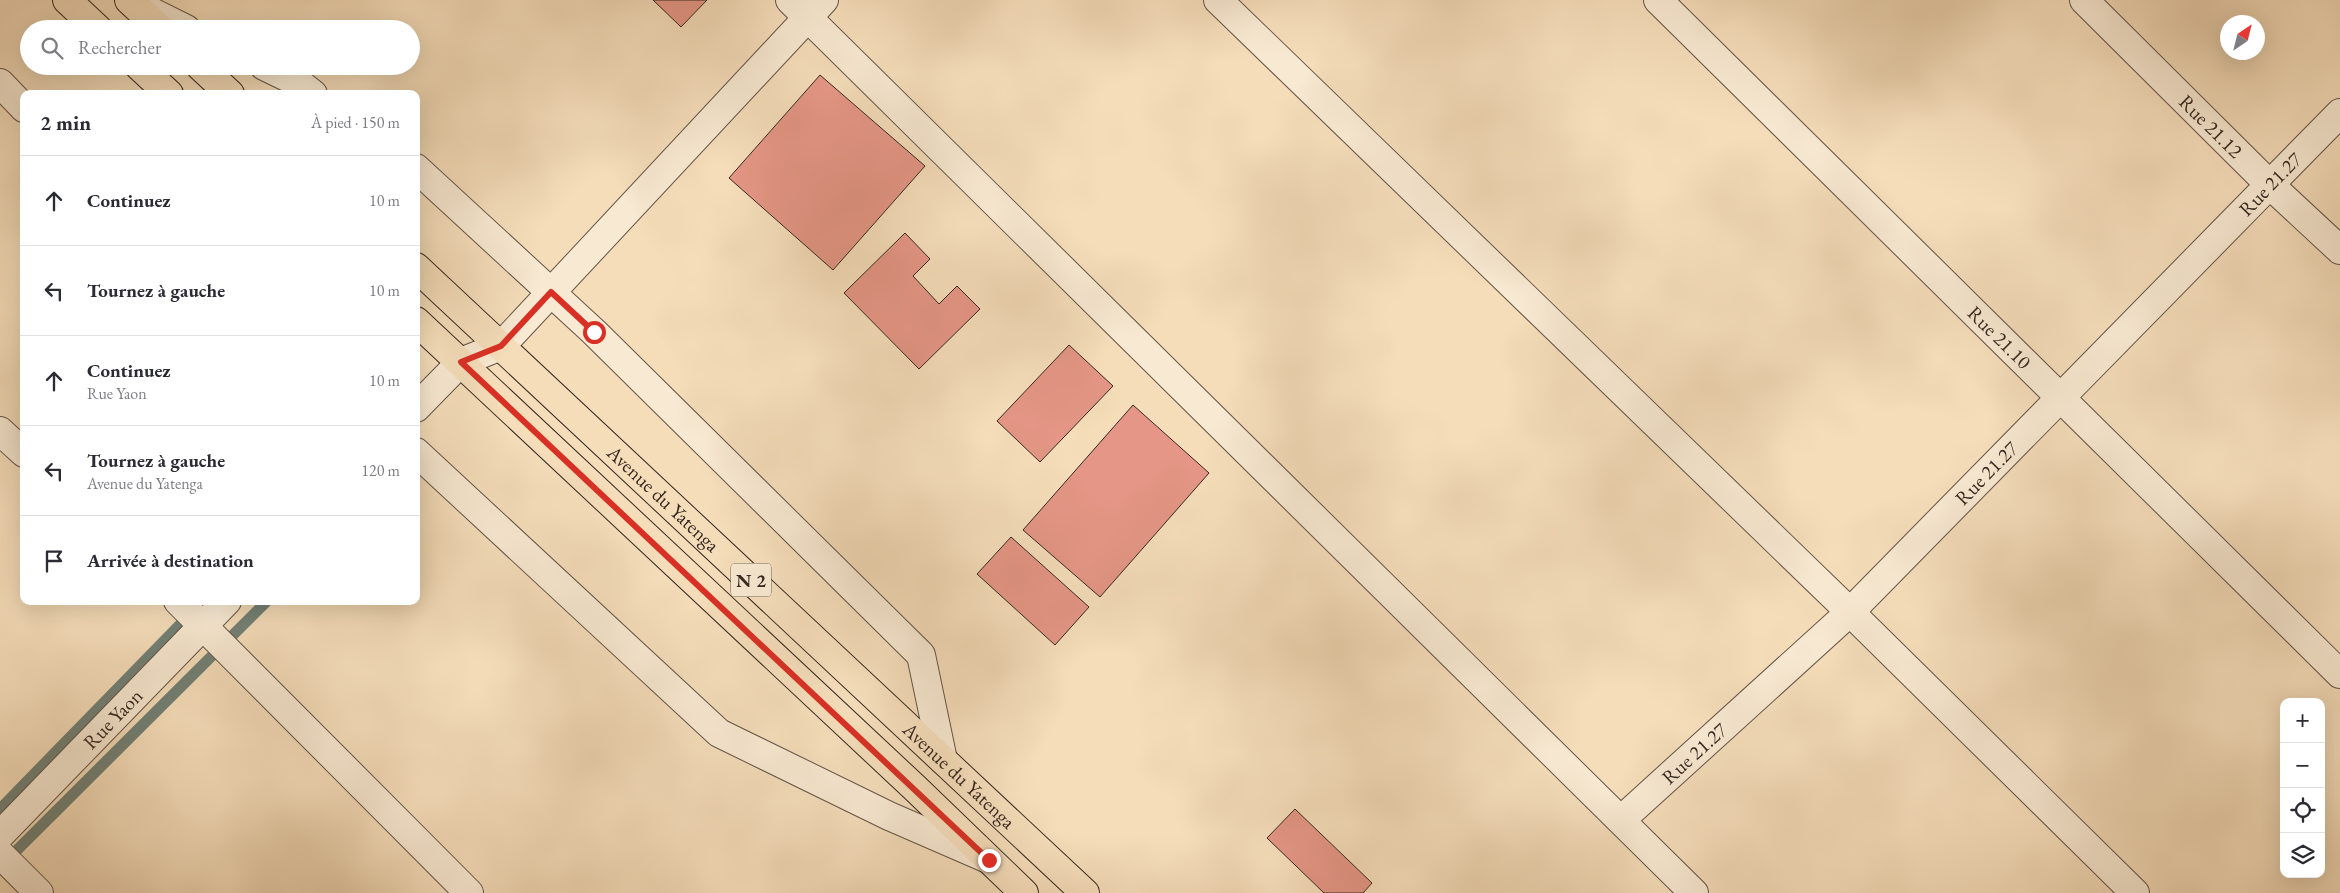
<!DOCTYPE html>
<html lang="fr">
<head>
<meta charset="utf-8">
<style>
  :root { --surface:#fff; --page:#f2f2f3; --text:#2b2b33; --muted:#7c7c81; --line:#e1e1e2 }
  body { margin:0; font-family:"EB Garamond",serif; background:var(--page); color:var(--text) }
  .controls { position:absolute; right:15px; bottom:15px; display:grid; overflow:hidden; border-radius:10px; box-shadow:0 5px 20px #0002 }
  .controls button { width:45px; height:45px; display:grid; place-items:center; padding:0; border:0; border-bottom:1px solid var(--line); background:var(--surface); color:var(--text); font:25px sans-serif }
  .compass { position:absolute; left:2220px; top:15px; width:45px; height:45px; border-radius:50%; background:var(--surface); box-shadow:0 5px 20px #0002; rotate:35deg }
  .stop { position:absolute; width:15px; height:15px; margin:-11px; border:4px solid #d93025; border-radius:50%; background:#fff }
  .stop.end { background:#d93025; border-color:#fff; box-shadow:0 1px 5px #0008 }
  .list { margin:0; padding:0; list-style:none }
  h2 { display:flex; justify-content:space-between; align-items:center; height:65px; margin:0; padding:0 20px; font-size:21px }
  h2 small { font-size:16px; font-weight:400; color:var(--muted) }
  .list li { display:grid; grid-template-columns:32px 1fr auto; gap:15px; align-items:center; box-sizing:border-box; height:90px; padding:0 20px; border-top:1px solid var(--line) }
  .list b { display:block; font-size:19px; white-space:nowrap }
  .list p { margin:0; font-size:16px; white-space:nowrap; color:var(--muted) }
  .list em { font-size:16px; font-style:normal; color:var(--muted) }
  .icon { flex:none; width:28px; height:28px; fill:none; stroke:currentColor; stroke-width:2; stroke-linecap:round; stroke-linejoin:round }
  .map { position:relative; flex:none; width:2340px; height:893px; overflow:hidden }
  .search { position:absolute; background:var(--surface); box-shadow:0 5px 20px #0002; left:20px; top:20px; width:400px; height:55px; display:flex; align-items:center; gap:12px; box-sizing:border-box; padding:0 18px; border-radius:28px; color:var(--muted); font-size:19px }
  .panel { position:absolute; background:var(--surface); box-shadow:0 5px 20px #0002; left:20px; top:90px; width:400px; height:515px; border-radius:10px }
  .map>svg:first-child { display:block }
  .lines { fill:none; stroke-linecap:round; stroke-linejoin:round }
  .stream { stroke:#728176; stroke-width:11 }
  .building { fill:#e59686; stroke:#342821 }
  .minor-casing { stroke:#645547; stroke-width:30 }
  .major-casing { stroke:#342821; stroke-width:30 }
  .minor { stroke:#f8e9d2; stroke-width:28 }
  .major { stroke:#f5ddba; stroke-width:28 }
  .route { stroke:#d93025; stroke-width:6 }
  .labels { text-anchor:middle; stroke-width:4.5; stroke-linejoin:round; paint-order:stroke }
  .shield { fill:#f8e9d2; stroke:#6f6256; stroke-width:1 }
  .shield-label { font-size:19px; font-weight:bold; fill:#342821 }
  .street-label { font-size:20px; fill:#342821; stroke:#f8e9d2 }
</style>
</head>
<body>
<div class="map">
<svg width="2340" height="893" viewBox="0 0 2340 893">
  <rect width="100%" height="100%" fill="#f5ddba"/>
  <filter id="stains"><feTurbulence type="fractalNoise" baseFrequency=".004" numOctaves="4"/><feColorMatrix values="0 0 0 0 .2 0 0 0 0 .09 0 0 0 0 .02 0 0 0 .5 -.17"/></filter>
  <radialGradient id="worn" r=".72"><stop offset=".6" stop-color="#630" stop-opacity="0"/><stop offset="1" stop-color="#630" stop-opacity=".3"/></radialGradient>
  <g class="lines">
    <g class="stream">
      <path d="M 0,809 L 203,601"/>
      <path d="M 6,861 L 267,601"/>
    </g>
  </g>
  <g class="building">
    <path d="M 653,0 L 707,0 L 681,27 Z"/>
    <path d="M 820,75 L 925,166 L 833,270 L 729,178 Z"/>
    <path d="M 905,233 L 930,259 L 913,276 L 939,304 L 957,286 L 980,309 L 919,369 L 844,293 Z"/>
    <path d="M 1069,345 L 1113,386 L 1040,462 L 997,421 Z"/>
    <path d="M 1133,405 L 1209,473 L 1100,597 L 1023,530 Z"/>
    <path d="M 1011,537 L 1089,607 L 1055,645 L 977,574 Z"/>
    <path d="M 1295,809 L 1372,883 L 1363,893 L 1324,893 L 1267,838 Z"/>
  </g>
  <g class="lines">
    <g class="minor-casing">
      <g id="minor">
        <path d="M 790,0 L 1694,893"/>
        <path d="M 1218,0 L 1850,612 L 2135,893"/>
        <path id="s1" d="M 1658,0 L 2340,674"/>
        <path id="s2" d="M 2084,0 L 2269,184 L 2340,250"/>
        <path d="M 138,5 L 186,29"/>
        <path d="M 264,66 L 299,83 L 313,94"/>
        <path d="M 0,83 L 24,108"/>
        <path d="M 416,168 L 594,332 L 921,655 L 943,760"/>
        <path d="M 416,408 L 461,362 L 501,346 L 824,0"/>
        <path d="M 0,431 L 24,453"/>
        <path d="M 416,452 L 719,733 L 889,816 L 988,859"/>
        <path d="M 178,601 L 469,893"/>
        <path id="s3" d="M 1621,820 L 1850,612 L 2340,113"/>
        <path id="s4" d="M 0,835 L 227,601"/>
        <path d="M 0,854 L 39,893"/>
      </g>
    </g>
    <g class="major-casing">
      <g id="major">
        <path d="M 67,0 L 98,29"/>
        <path d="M 129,0 L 160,29"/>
        <path d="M 139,66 L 169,94"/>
        <path d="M 200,66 L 230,94"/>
        <path id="s5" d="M 416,267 L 1085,893"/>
        <path d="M 416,321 L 915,788 L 1024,893"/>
      </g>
    </g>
    <use href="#minor" class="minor"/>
    <use href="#major" class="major"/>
  </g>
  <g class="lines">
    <path class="route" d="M 594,332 L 551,292 L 501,346 L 461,362 L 989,860"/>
  </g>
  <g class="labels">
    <rect class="shield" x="731" y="563.5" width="40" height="33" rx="4"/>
    <g class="shield-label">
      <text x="751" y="587">N 2</text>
    </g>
    <g class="street-label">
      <text dy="7" stroke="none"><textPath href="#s2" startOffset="179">Rue 21.12</textPath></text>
      <text dy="7" stroke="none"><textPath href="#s3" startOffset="909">Rue 21.27</textPath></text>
      <text dy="7" stroke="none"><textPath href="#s1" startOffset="480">Rue 21.10</textPath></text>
      <text dy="7" stroke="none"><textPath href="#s3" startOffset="504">Rue 21.27</textPath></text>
      <text dy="7" stroke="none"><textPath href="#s5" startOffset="339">Avenue du Yatenga</textPath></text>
      <text dy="7" stroke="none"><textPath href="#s4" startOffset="162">Rue Yaon</textPath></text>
      <text dy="7" stroke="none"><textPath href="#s3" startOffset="99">Rue 21.27</textPath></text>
      <text dy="7" stroke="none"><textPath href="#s5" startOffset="744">Avenue du Yatenga</textPath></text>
    </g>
  </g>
  <rect width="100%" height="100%" filter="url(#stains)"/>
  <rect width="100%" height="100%" fill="url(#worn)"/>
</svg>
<div class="controls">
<button>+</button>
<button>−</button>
<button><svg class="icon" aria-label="locate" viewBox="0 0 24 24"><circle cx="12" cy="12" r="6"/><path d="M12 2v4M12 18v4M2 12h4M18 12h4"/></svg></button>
<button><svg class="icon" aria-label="layers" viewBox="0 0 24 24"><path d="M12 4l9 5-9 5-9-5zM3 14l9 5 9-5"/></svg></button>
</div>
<svg class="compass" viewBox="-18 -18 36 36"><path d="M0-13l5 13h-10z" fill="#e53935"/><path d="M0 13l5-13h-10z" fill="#7c7c81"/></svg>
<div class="stop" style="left:594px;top:332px"></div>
<div class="stop end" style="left:989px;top:860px"></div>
<div class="search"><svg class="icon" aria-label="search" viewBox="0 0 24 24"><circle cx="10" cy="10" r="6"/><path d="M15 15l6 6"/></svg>Rechercher</div>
<section class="panel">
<h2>2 min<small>À pied · 150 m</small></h2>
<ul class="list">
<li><svg class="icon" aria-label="ahead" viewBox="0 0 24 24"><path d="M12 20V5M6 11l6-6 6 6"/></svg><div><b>Continuez</b></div><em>10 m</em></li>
<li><svg class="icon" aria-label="left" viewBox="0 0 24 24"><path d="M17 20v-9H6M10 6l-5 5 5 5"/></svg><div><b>Tournez à gauche</b></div><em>10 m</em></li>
<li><svg class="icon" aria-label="ahead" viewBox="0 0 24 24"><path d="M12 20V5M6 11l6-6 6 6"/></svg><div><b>Continuez</b><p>Rue Yaon</p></div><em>10 m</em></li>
<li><svg class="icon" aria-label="left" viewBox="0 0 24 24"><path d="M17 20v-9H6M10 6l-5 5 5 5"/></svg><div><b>Tournez à gauche</b><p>Avenue du Yatenga</p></div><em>120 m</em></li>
<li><svg class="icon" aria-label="arrive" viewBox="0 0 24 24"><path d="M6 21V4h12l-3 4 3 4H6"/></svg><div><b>Arrivée à destination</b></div></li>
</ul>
</section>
</div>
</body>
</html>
